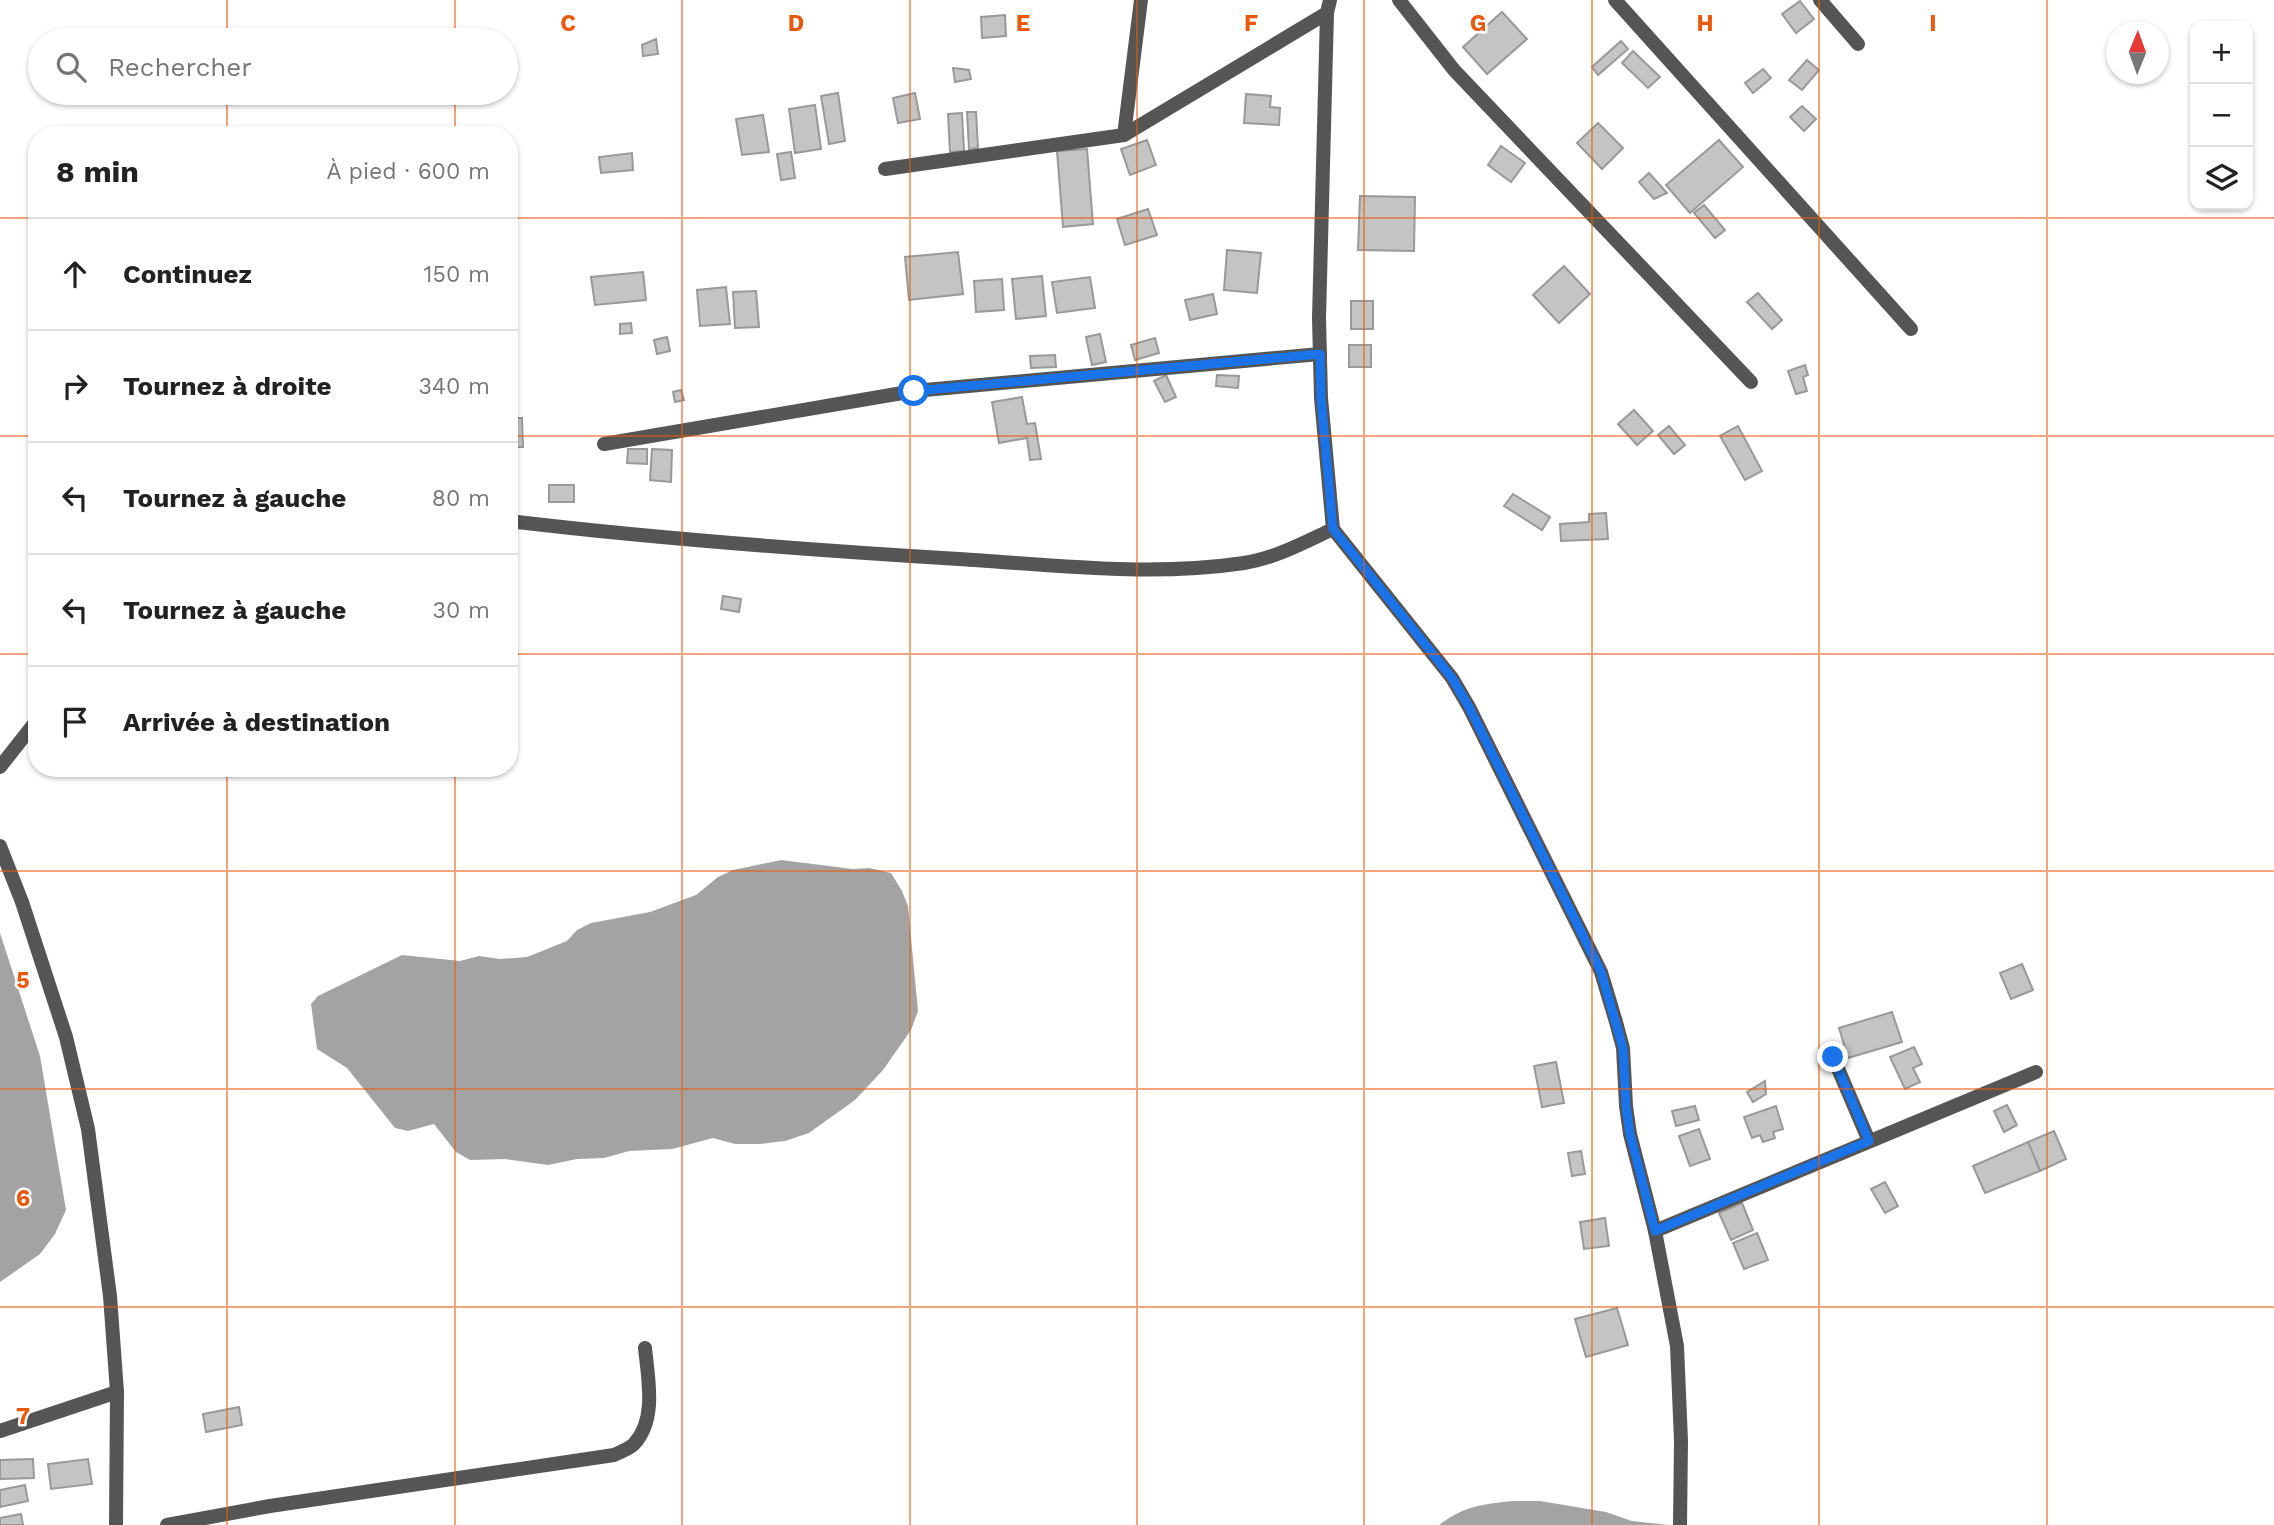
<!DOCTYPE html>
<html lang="fr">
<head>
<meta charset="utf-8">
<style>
  :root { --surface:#fff; --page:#f2f2f2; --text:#222; --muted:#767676; --line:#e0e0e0 }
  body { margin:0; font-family:"Work Sans",sans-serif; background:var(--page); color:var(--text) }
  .controls { position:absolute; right:21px; top:21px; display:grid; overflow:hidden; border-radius:14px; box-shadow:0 2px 5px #0004 }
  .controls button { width:63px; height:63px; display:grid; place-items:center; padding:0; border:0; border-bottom:2px solid var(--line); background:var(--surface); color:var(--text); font:35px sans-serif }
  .compass { position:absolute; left:2106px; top:21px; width:63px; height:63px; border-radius:50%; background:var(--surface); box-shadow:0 2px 5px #0004; rotate:1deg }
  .stop { position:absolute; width:21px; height:21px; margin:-16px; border:5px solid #1a73e8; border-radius:50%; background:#fff }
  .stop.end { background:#1a73e8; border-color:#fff; box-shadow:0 2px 7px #0008 }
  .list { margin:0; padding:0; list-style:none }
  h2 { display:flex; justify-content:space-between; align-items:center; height:91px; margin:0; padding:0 28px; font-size:30px }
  h2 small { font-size:23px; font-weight:400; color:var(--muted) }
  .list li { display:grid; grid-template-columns:46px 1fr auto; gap:21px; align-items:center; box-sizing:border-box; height:112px; padding:0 28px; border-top:2px solid var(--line) }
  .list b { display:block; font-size:26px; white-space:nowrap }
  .list em { font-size:23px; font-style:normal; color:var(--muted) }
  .icon { flex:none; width:38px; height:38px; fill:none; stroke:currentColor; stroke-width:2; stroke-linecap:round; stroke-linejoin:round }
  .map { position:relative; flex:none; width:2274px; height:1525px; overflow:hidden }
  .search { position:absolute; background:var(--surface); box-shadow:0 2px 5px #0004; left:28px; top:28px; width:490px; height:77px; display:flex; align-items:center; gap:18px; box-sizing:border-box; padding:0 24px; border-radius:38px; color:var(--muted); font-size:26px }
  .panel { position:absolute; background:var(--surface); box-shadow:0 2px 5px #0004; left:28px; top:126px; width:490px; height:651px; border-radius:28px }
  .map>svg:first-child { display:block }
  .water { fill:#a3a3a3 }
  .building { fill:#c4c4c4; stroke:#999; stroke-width:2 }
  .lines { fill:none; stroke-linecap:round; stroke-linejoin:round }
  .minor { stroke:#555; stroke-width:14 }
  .tertiary { stroke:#555; stroke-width:14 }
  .route { stroke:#1a73e8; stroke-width:9 }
  .grid { fill:none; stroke:#e8590c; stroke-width:2; stroke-opacity:0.55 }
  .grid-label { font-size:23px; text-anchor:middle; font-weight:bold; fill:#e8590c; stroke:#fff; stroke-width:5; stroke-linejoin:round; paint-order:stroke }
</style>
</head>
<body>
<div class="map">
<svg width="2274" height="1525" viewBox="0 0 2274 1525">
  <rect width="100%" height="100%" fill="#fff"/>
  <g class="water">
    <path d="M 781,860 L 853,869 L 869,868 L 891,873 L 902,891 L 908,906 L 918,1011 L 911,1030 L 883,1070 L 855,1100 L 809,1133 L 785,1141 L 760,1144 L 735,1144 L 713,1138 L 672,1149 L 629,1151 L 604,1158 L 577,1159 L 548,1165 L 505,1159 L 470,1160 L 456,1152 L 434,1124 L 408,1131 L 395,1128 L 347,1068 L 317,1049 L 311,1004 L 318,996 L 402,955 L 460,961 L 479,956 L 500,959 L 527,957 L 567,941 L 577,930 L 591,923 L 650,912 L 696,895 L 718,877 L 733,870 Z"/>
    <path d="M 0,933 L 40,1056 L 66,1210 L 55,1234 L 40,1254 L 0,1282 Z"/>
    <path d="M 1514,1501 L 1540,1501 L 1606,1512 L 1632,1521 L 1669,1525 L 1439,1525 C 1464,1506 1483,1504 1514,1501 Z"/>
  </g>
  <g class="building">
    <path d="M 1800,1 L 1814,19 L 1796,33 L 1782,14 Z"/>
    <path d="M 1502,12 L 1527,39 L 1487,74 L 1463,47 Z"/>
    <path d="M 1005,15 L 1006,36 L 982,38 L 981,17 Z"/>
    <path d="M 656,39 L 658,54 L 643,56 L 642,45 Z"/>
    <path d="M 1621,41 L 1628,49 L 1598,75 L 1592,67 Z"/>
    <path d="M 1633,51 L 1660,77 L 1648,88 L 1622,63 Z"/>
    <path d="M 1807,60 L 1819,70 L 1802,90 L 1789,80 Z"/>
    <path d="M 953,68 L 969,70 L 971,79 L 955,82 Z"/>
    <path d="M 1763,69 L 1771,78 L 1753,93 L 1745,83 Z"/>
    <path d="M 838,93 L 845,141 L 829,144 L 821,96 Z"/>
    <path d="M 915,93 L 920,119 L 898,123 L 893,98 Z"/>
    <path d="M 1246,94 L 1271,96 L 1270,107 L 1280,108 L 1279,125 L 1244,123 Z"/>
    <path d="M 815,105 L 821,149 L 795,153 L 789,109 Z"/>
    <path d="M 1802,106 L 1816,119 L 1804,131 L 1790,117 Z"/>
    <path d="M 967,112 L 976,112 L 978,148 L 969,149 Z"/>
    <path d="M 962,113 L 964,151 L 950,152 L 948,114 Z"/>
    <path d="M 763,115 L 769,152 L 742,155 L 736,119 Z"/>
    <path d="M 1598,123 L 1623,148 L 1602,169 L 1577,143 Z"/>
    <path d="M 1147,140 L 1156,165 L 1130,175 L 1121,149 Z"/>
    <path d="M 1719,140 L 1743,167 L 1690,213 L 1666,185 Z"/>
    <path d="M 1501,146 L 1525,163 L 1511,182 L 1488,165 Z"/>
    <path d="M 509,147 L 513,147 L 515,169 L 509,169 Z"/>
    <path d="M 1087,149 L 1093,224 L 1063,227 L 1057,151 Z"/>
    <path d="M 791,152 L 795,178 L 781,180 L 777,154 Z"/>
    <path d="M 632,153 L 633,170 L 601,173 L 599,157 Z"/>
    <path d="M 1649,173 L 1667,193 L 1654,199 L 1639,182 Z"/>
    <path d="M 1360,196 L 1415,197 L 1414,251 L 1358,250 Z"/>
    <path d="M 1704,205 L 1725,230 L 1715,238 L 1694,213 Z"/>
    <path d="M 1148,209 L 1157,235 L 1125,245 L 1117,219 Z"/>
    <path d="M 1227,250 L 1261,253 L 1257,293 L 1224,290 Z"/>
    <path d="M 958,252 L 963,294 L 909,300 L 905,257 Z"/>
    <path d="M 1564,266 L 1590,294 L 1559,323 L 1533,295 Z"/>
    <path d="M 643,272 L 646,300 L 595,305 L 591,277 Z"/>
    <path d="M 1042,276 L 1046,316 L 1016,319 L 1012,279 Z"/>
    <path d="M 1090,277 L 1095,308 L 1057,313 L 1052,282 Z"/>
    <path d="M 1002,279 L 1004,310 L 976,312 L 974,281 Z"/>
    <path d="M 726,287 L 730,324 L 700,326 L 697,290 Z"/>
    <path d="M 756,291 L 759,327 L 735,328 L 733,292 Z"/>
    <path d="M 1758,293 L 1782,320 L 1772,329 L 1747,302 Z"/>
    <path d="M 1213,294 L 1217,314 L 1190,320 L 1185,300 Z"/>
    <rect x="1351" y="301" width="22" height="28"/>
    <path d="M 631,323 L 632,333 L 620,334 L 620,324 Z"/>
    <path d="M 1100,334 L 1106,362 L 1092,365 L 1086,337 Z"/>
    <path d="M 667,337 L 670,351 L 657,354 L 654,340 Z"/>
    <path d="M 1155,338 L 1159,353 L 1135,360 L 1131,345 Z"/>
    <rect x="1349" y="345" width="22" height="22"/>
    <path d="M 1055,355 L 1056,367 L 1031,368 L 1030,356 Z"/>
    <path d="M 1805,365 L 1808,375 L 1803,377 L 1807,391 L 1796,394 L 1788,371 Z"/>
    <path d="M 1166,375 L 1176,397 L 1165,402 L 1154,381 Z"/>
    <path d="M 1217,375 L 1239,376 L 1238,388 L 1216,386 Z"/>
    <path d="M 681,390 L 684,400 L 675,402 L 673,392 Z"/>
    <path d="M 1022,397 L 1027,424 L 1035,423 L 1041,459 L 1030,460 L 1027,438 L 999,443 L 992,402 Z"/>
    <path d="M 1634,410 L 1653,431 L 1637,445 L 1618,424 Z"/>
    <path d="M 509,418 L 522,418 L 523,447 L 509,447 Z"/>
    <path d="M 1669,426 L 1685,445 L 1674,454 L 1658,435 Z"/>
    <path d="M 1738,426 L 1762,471 L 1745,480 L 1720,436 Z"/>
    <path d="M 628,449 L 647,449 L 647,464 L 627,463 Z"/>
    <path d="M 652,449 L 672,450 L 671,482 L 650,480 Z"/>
    <rect x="549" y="485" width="25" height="17"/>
    <path d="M 1513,494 L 1550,517 L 1542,530 L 1504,506 Z"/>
    <path d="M 1606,513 L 1608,539 L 1561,541 L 1560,524 L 1589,522 L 1589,514 Z"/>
    <path d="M 723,596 L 741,599 L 739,612 L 721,609 Z"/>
    <path d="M 2022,964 L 2033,990 L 2011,999 L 2000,973 Z"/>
    <path d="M 1892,1012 L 1902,1042 L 1848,1058 L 1839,1028 Z"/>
    <path d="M 1914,1047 L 1922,1064 L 1913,1068 L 1920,1082 L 1905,1089 L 1890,1057 Z"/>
    <path d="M 1556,1062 L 1564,1103 L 1542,1107 L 1534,1066 Z"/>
    <path d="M 1765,1081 L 1766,1094 L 1753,1102 L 1747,1092 Z"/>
    <path d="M 2007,1105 L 2017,1125 L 2004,1132 L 1994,1111 Z"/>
    <path d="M 1695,1106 L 1699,1120 L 1676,1126 L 1672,1111 Z"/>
    <path d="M 1776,1106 L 1783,1129 L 1773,1132 L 1775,1138 L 1763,1142 L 1760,1135 L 1752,1138 L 1744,1117 Z"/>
    <path d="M 1699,1129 L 1710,1159 L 1690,1166 L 1679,1136 Z"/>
    <path d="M 2054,1131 L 2066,1159 L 2040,1171 L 2028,1142 Z"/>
    <path d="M 2028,1142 L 2040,1171 L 1985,1193 L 1973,1166 Z"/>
    <path d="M 1581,1151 L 1585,1174 L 1572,1176 L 1568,1153 Z"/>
    <path d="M 1885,1182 L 1898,1206 L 1885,1213 L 1871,1189 Z"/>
    <path d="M 1742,1203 L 1753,1230 L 1731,1240 L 1719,1213 Z"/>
    <path d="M 1605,1218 L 1609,1246 L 1584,1249 L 1580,1222 Z"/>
    <path d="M 1757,1233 L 1768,1260 L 1744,1269 L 1733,1243 Z"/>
    <path d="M 1617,1308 L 1628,1345 L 1586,1357 L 1575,1319 Z"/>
    <path d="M 239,1407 L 242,1425 L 206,1432 L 203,1414 Z"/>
    <path d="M 33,1459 L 34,1478 L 0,1479 L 0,1460 Z"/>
    <path d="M 88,1459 L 92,1484 L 51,1489 L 48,1464 Z"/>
    <path d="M 25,1485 L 28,1501 L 0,1507 L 0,1490 Z"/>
    <path d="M 21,1514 L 23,1525 L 0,1525 L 0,1518 Z"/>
  </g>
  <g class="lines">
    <g class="minor">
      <path d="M 1399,0 L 1454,70 L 1751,382"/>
      <path d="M 1615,0 L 1911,329"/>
      <path d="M 1820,0 L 1858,44"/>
      <path d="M 1124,135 L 1141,0"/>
      <path d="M 885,169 L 1124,135 L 1327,13"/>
      <path d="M 604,444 L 914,391 L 1320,354"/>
      <path d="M 1333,529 L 1452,678 L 1469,707 L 1601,972 L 1616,1022 L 1623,1048 L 1626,1106 L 1630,1134 L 1655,1231 L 1677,1346 L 1681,1441 L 1680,1525"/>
      <path d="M 1833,1057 L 1869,1141"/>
      <path d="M 1655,1231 L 2036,1072"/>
      <path d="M 0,1431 L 117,1392"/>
      <path d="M 167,1525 L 270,1506 L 614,1455 C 620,1452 629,1449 634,1444 C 657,1420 648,1378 645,1348"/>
    </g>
    <g class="tertiary">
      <path d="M 509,521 C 659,539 809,550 959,559 C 1054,565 1149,577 1244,563 C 1276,558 1305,542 1333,529 L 1321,398 L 1319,318 L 1327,13 L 1330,0"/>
      <path d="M 0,767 L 37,720"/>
      <path d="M 0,846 L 22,902 L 66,1037 L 88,1129 L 110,1296 L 117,1392 L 116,1525"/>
    </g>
  </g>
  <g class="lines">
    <path class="route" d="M 914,391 L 1320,354 L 1321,398 L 1333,529 L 1452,678 L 1469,707 L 1601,972 L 1623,1048 L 1626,1106 L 1630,1134 L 1655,1231 L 1869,1141 L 1833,1057"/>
  </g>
  <path class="grid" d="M 227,0 L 227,40M 455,0 L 455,40M 682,0 L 682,1525M 910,0 L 910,1525M 1137,0 L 1137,1525M 1364,0 L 1364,1525M 1592,0 L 1592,1525M 1819,0 L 1819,1525M 2047,0 L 2047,1525M 227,93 L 227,135M 455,93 L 455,135M 0,218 L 37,218M 509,218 L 2274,218M 0,436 L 37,436M 509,436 L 2274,436M 0,654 L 37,654M 509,654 L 2274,654M 227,768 L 227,1525M 455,768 L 455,1525M 0,871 L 2274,871M 0,1089 L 2274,1089M 0,1307 L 2274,1307"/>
  <g class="grid-label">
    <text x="568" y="31">C</text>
    <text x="796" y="31">D</text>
    <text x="1023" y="31">E</text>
    <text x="1251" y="31">F</text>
    <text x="1478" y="31">G</text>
    <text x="1705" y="31">H</text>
    <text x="1933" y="31">I</text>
    <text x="23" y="988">5</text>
    <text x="23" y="1206">6</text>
    <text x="23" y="1424">7</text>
  </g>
</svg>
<div class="controls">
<button>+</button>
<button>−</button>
<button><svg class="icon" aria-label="layers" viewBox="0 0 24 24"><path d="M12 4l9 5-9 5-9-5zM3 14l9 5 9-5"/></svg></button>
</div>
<svg class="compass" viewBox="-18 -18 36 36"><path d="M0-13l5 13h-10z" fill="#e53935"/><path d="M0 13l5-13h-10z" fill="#767676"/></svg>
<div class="stop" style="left:914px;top:391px"></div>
<div class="stop end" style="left:1833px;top:1057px"></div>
<div class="search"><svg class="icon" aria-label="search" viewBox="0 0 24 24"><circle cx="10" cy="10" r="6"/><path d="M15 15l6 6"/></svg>Rechercher</div>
<section class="panel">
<h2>8 min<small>À pied · 600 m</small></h2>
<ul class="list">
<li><svg class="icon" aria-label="ahead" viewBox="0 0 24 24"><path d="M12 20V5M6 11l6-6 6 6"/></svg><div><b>Continuez</b></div><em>150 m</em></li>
<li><svg class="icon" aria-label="right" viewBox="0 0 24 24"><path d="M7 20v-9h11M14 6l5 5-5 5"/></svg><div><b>Tournez à droite</b></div><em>340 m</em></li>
<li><svg class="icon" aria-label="left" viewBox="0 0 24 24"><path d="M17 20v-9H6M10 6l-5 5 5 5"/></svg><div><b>Tournez à gauche</b></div><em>80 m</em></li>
<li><svg class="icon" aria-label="left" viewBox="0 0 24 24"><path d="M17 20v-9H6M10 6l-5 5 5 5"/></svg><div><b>Tournez à gauche</b></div><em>30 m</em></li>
<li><svg class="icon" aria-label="arrive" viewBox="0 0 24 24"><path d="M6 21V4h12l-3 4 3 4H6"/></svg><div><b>Arrivée à destination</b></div></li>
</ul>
</section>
</div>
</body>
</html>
